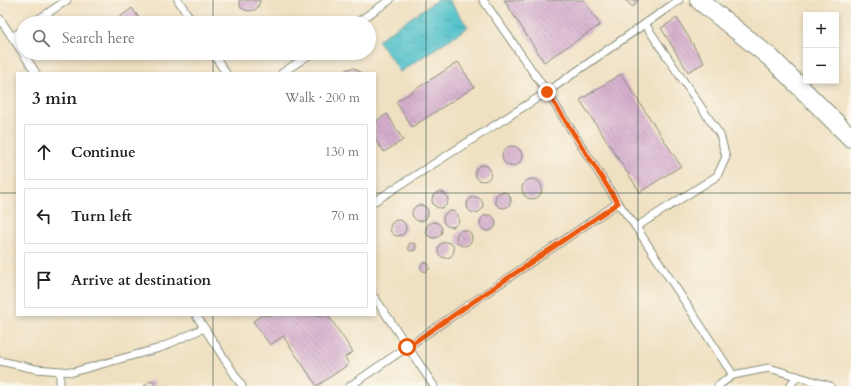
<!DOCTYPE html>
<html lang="en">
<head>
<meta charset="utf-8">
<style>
  :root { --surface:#fff; --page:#f6f6f6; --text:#222; --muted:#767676; --line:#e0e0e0 }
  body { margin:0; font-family:Cardo,serif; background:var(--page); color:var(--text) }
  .controls { position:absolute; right:12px; top:12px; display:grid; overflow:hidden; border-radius:0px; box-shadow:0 2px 6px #0003 }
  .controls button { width:36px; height:36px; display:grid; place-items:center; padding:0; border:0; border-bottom:1px solid var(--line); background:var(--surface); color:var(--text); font:20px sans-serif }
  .stop { position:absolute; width:12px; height:12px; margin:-9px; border:3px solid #ea580c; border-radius:50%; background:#fff }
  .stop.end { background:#ea580c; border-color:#fff; box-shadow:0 1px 4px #0008 }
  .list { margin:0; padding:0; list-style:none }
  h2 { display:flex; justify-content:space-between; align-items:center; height:52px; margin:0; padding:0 16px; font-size:17px }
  h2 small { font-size:13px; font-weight:400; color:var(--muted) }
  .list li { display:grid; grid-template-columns:26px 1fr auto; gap:12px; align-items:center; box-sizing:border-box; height:56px; margin:0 8px 8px; padding:0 8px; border:1px solid var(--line); border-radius:0px }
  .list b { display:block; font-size:15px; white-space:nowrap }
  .list em { font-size:13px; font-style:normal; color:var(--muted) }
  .icon { flex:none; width:22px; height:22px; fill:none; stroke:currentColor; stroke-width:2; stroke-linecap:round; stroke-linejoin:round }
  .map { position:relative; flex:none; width:851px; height:386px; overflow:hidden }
  .search { position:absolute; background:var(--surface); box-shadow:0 2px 6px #0003; left:16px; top:16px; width:360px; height:44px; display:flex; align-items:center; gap:10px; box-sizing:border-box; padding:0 14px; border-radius:22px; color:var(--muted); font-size:15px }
  .panel { position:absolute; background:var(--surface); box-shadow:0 2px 6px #0003; left:16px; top:72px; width:360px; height:244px; border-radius:0px }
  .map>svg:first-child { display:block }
  .water { fill:url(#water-ripples); stroke:#3a8080 }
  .building { fill:url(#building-back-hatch) }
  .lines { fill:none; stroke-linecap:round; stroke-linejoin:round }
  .service-casing { stroke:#878e7a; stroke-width:9 }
  .tertiary-casing { stroke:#878e7a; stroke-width:20 }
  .service { stroke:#fff; stroke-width:7 }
  .tertiary { stroke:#fff; stroke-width:18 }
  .route { stroke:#ea580c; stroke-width:5 }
  .grid { fill:none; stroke:#1f3d34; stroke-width:1; stroke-opacity:0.55 }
</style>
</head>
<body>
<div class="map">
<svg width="851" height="386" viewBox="0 0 851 386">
  <defs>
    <pattern id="water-ripples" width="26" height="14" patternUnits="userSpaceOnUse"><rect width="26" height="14" fill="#54c2cb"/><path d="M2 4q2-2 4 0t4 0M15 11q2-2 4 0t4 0" fill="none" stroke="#459fa6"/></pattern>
    <pattern id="building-back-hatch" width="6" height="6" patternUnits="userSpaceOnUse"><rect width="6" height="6" fill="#d6afce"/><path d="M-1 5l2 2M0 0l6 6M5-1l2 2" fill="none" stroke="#ad90a8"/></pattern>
  </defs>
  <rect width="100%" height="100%" fill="#fbf7ec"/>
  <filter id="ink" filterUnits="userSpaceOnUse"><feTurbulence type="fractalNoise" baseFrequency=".025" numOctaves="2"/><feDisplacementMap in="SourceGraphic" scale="8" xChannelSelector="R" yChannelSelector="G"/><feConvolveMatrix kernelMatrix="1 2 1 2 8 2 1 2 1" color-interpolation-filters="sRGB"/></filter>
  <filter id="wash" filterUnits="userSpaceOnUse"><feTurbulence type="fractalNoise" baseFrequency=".012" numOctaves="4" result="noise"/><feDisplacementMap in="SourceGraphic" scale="16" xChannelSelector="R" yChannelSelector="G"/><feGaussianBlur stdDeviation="0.9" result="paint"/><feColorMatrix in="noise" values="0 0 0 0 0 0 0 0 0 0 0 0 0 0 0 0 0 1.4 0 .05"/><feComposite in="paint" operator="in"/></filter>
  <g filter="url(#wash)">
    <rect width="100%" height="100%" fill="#efe0c1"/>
    <path class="water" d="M 437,0 L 449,0 L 468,27 L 400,72 L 378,40 Z"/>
    <g id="blocks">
      <g class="building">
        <path d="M 239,0 L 260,0 L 258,7 L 255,10 L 248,11 L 241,8 Z"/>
        <path d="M 504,0 L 584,0 L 600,25 L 544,62 Z"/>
        <path d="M 625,0 L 638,0 L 633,7 Z"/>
        <path d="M 132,8 L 143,23 L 112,23 Z"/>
        <path d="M 677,18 L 704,63 L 688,72 L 661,28 Z"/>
        <path d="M 458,62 L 474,87 L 412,127 L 396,102 Z"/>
        <path d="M 354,68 L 361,73 L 342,73 L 347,69 Z"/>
        <path d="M 621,74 L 681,166 L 640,192 L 580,100 Z"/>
        <path d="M 387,114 L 403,140 L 384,152 L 375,139 L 375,122 Z"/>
        <circle cx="512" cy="156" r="10"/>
        <circle cx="483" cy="173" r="8"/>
        <circle cx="532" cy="189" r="10"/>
        <circle cx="440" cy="200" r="8"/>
        <circle cx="503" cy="200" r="8"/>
        <circle cx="475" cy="205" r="8"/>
        <circle cx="420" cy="213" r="8"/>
        <circle cx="451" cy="219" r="8"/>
        <circle cx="488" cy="223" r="8"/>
        <circle cx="398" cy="228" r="8"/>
        <circle cx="434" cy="230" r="8"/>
        <circle cx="464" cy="238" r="8"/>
        <circle cx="446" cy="250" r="8"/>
        <circle cx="412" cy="247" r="4"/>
        <circle cx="425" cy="267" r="4.5"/>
        <path d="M 262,315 L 307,315 L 308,317 L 311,315 L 328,315 L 353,352 L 345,357 L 349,364 L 317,386 L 283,336 L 270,345 L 253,321 Z"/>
        <path d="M 152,380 L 156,386 L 144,386 Z"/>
      </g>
    </g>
  </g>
  <g filter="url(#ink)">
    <use href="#blocks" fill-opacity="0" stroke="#878e7a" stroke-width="1"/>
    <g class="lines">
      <g class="service-casing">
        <g id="service">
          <path d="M 178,0 L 193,23"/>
          <path d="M 483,0 L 547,92 L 618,203 L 636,227 L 733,375 L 769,368 L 830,386"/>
          <path d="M 0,19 L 12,37"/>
          <path d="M 33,23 L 67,0"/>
          <path d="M 356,23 L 390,0"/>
          <path d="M 23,30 L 12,37 L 23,53"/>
          <path d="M 23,53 L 36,73"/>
          <path d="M 213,53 L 226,73"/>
          <path d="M 282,73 L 312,53"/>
          <path d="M 375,201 L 547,92 L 679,0"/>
          <path d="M 636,227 L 717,176 L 726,157 L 720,135 L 645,24"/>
          <path d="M 375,298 L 434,386"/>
          <path d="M 196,315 L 242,386"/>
          <path d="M 0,361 L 36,369 L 73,372 L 160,348 L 204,328"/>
          <path d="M 60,386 L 60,371"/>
          <path d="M 350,386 L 618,203"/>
          <path d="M 718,386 L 733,375"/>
          <path d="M 790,386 L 797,376"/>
        </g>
      </g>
      <g class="tertiary-casing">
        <path id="tertiary" d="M 699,0 L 771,58 L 851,138"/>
      </g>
      <use href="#service" class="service"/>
      <use href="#tertiary" class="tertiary"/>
    </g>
  </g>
  <g class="lines" filter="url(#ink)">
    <path class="route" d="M 407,347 L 618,203 L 547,92"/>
  </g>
  <path class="grid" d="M 213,0 L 213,23M 426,0 L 426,386M 638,0 L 638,386M 213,53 L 213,73M 0,193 L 17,193M 375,193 L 851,193M 213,315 L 213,386"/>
</svg>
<div class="controls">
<button>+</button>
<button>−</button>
</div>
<div class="stop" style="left:407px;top:347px"></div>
<div class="stop end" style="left:547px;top:92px"></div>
<div class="search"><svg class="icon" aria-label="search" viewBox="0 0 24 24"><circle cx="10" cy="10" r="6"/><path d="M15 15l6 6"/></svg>Search here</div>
<section class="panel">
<h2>3 min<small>Walk · 200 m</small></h2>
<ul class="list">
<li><svg class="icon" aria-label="ahead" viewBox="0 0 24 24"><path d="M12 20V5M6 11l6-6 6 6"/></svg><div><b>Continue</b></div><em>130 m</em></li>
<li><svg class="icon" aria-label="left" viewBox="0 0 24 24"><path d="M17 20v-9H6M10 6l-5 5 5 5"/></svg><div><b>Turn left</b></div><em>70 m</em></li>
<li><svg class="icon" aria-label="arrive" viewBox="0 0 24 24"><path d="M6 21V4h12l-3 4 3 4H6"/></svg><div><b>Arrive at destination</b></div></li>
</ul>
</section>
</div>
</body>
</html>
